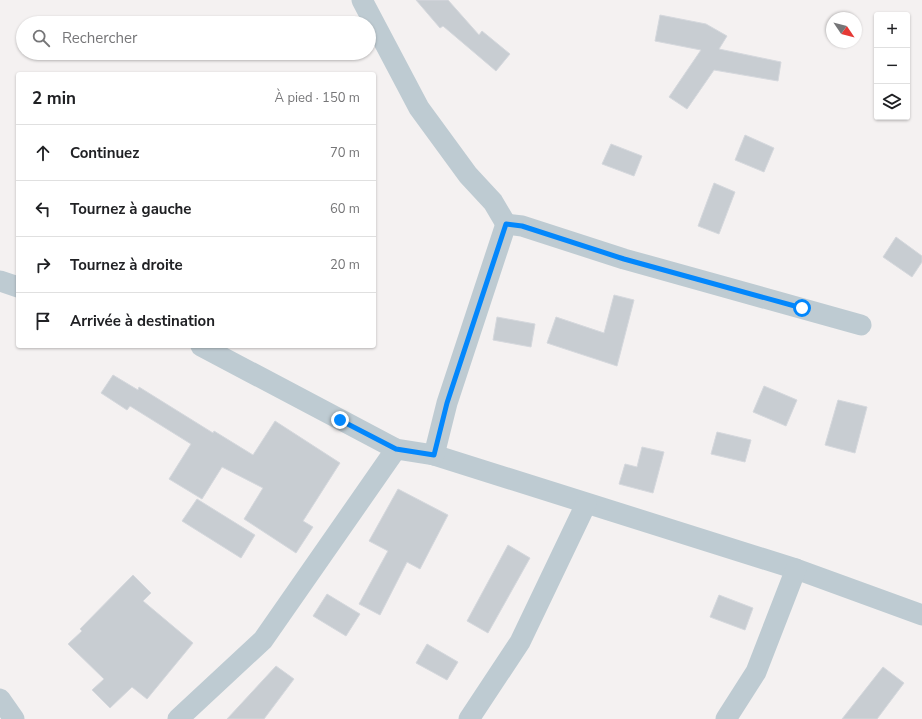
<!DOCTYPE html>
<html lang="fr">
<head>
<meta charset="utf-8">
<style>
  :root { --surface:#fff; --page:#f6f6f6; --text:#202124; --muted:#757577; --line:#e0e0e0 }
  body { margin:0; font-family:"Nunito Sans",sans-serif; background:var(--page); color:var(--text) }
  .controls { position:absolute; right:12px; top:12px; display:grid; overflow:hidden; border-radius:4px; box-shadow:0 1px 3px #0004 }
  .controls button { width:36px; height:36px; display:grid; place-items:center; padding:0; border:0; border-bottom:1px solid var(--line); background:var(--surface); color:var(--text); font:20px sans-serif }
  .compass { position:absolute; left:826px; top:12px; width:36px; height:36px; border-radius:50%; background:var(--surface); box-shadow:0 1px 3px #0004; rotate:125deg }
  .stop { position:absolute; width:12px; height:12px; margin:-9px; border:3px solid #0387fc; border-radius:50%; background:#fff }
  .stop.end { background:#0387fc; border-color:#fff; box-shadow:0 1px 4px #0008 }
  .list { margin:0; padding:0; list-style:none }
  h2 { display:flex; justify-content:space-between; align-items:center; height:52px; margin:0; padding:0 16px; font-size:17px }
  h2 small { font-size:13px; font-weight:400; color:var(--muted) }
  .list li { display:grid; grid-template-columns:26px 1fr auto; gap:12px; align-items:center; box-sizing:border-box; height:56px; padding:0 16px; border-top:1px solid var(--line) }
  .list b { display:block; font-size:15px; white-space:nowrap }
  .list em { font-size:13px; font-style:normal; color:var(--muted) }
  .icon { flex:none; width:22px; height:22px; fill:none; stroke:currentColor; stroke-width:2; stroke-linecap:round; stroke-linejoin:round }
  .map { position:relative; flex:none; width:922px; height:719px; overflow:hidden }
  .search { position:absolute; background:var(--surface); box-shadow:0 1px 3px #0004; left:16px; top:16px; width:360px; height:44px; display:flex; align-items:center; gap:10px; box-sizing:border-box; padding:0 14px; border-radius:22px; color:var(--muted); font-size:15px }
  .panel { position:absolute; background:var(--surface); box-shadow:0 1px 3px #0004; left:16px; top:72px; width:360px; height:276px; border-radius:4px }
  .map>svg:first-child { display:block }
  .building { fill:#c8cdd2; stroke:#d5d8dd }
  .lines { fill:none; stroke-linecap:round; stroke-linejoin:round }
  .street { stroke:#becbd2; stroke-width:21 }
  .route { stroke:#0387fc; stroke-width:5 }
</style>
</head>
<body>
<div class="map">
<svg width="922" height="719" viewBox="0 0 922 719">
  <rect width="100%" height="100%" fill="#f4f1f1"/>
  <g class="building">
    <path d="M 416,0 L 448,0 L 479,35 L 482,31 L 510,54 L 496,71 L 443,26 L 440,28 Z"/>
    <path d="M 660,15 L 706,24 L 727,36 L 719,49 L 781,62 L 778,81 L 714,70 L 687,109 L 669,97 L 701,50 L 655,41 Z"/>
    <path d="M 745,135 L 774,148 L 764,172 L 735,160 Z"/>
    <path d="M 611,144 L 642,156 L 634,176 L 602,164 Z"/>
    <path d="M 714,183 L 735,192 L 719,234 L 698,226 Z"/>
    <path d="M 896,237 L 922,256 L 922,262 L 912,277 L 883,257 Z"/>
    <path d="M 614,295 L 634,300 L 617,366 L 547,343 L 556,317 L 604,333 Z"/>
    <path d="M 497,317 L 535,324 L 531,347 L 493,340 Z"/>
    <path d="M 113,375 L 138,390 L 139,387 L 213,433 L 214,431 L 253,455 L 275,421 L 340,463 L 303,521 L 313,527 L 296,553 L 244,519 L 263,488 L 222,467 L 202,499 L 169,479 L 191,444 L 130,406 L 127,410 L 101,393 Z"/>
    <path d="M 764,386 L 797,400 L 786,426 L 753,412 Z"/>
    <path d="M 838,400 L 867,407 L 855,453 L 825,445 Z"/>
    <path d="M 717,432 L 751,440 L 745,462 L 711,454 Z"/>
    <path d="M 642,447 L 664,452 L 653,493 L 619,484 L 625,464 L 637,467 Z"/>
    <path d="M 398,489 L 448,515 L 420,569 L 407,562 L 380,615 L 359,604 L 388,551 L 369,541 Z"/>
    <path d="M 197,499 L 255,535 L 241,558 L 182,521 Z"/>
    <path d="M 508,545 L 530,558 L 488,633 L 467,621 Z"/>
    <path d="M 133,575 L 151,593 L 143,601 L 193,643 L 147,699 L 132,687 L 110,708 L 92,690 L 104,679 L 68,644 L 82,631 L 80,629 Z"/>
    <path d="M 327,594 L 360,614 L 346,636 L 313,616 Z"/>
    <path d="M 719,595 L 753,608 L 745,630 L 710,617 Z"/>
    <path d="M 427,644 L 458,662 L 447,680 L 416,663 Z"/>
    <path d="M 276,666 L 294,679 L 264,719 L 227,719 Z"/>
    <path d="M 883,667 L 904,683 L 877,719 L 842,719 Z"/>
  </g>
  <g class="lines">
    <g class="street">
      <path d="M 362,0 L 419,108 L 468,175 L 493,202 L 506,224"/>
      <path d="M 0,281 L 18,287"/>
      <path d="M 201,346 L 396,449 L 434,455 L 796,569 L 922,615"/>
      <path d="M 434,455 L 447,403 L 506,224 L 522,226 L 624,259 L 861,325"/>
      <path d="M 0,699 L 14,719"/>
      <path d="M 178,719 L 263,640 L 396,449"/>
      <path d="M 469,719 L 520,642 L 586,504"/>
      <path d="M 726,719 L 756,672 L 796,569"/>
    </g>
  </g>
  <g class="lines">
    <path class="route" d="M 340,420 L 396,449 L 434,455 L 447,403 L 506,224 L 522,226 L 624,259 L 802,308"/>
  </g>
</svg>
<div class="controls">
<button>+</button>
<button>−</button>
<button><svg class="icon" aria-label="layers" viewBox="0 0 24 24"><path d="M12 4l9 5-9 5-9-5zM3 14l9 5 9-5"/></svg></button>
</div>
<svg class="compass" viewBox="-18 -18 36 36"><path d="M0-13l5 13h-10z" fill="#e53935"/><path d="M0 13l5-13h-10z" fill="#757577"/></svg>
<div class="stop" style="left:802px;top:308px"></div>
<div class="stop end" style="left:340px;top:420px"></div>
<div class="search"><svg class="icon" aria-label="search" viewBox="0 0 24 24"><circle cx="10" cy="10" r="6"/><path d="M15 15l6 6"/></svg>Rechercher</div>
<section class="panel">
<h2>2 min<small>À pied · 150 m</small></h2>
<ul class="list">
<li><svg class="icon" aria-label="ahead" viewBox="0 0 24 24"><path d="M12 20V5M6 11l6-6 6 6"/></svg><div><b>Continuez</b></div><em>70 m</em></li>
<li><svg class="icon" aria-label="left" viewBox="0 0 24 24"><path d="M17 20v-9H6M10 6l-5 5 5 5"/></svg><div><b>Tournez à gauche</b></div><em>60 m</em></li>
<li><svg class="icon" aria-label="right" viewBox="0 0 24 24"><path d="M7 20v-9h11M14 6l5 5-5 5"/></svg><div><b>Tournez à droite</b></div><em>20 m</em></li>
<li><svg class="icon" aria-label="arrive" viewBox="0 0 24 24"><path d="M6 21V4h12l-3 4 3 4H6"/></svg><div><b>Arrivée à destination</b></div></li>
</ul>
</section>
</div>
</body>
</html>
